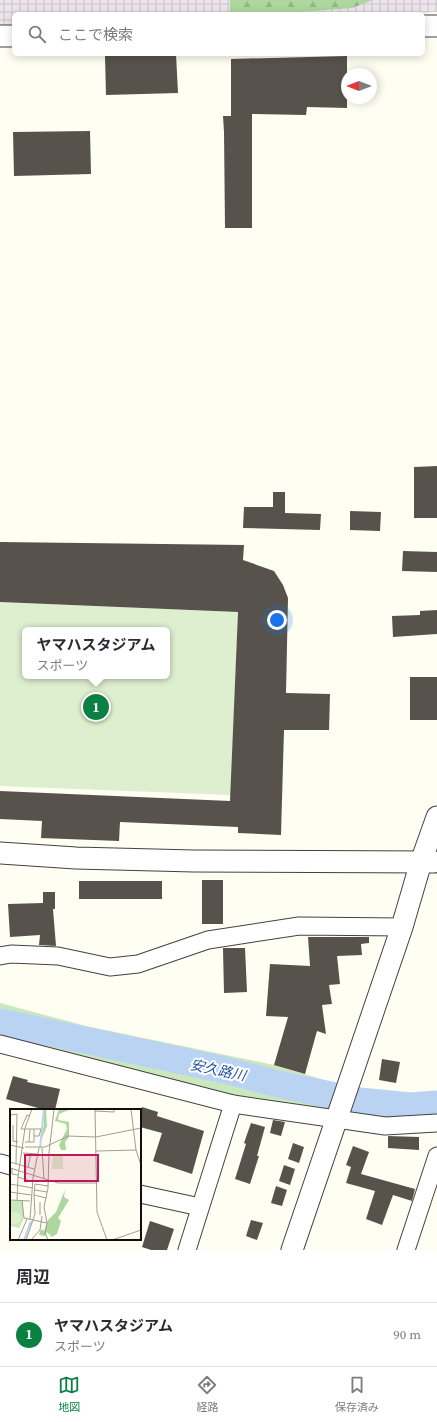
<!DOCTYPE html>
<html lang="ja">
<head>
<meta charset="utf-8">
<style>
  :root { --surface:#fff; --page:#f7f7f7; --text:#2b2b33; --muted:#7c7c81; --line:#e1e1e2; --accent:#0b8043 }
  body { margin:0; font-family:"Source Serif 4","Noto Sans JP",serif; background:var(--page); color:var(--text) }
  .compass { position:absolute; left:341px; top:68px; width:36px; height:36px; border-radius:50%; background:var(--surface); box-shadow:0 2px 10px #0003; rotate:270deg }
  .you { position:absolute; left:277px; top:620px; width:14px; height:14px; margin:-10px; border:3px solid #fff; border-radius:50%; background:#1a73e8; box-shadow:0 0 0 6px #1a73e833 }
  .badge { display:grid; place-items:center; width:26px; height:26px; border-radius:50%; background:var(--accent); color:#fff; font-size:13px; font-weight:700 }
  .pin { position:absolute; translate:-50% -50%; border:2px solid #fff; box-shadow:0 1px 4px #0006 }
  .popup { position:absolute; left:22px; top:627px; width:148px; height:52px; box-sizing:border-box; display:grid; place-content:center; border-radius:6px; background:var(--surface); filter:drop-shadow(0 1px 3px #0005); font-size:13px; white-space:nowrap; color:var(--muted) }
  .popup b { font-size:15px; color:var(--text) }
  .popup::after { content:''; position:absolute; left:50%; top:100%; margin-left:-8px; border:8px solid transparent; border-top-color:var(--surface) }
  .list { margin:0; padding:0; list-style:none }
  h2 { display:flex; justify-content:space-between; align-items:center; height:52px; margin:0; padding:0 16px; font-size:17px }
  h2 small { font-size:13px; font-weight:400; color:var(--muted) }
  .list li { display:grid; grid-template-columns:26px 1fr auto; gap:12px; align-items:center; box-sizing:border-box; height:64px; padding:0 16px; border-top:1px solid var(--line) }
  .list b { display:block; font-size:15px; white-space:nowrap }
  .list p { margin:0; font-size:13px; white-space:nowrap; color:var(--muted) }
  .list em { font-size:13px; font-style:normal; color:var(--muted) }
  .icon { flex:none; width:22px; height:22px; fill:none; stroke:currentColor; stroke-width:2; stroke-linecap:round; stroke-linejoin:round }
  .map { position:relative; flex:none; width:437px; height:1250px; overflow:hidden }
  .search { position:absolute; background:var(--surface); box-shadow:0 2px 10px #0003; left:12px; right:12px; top:12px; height:44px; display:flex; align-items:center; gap:10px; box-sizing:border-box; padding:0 14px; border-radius:6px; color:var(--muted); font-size:15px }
  .sheet { height:116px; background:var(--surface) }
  nav { display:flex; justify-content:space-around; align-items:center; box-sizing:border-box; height:56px; border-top:1px solid var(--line); background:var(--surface); font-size:11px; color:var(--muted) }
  nav a { display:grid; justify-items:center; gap:2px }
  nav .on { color:var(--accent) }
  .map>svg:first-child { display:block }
  .industrial { fill:url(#industrial-grid) }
  .grass { fill:#cbe7bd }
  .forest { fill:url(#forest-firs) }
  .pitch { fill:#deefcf; fill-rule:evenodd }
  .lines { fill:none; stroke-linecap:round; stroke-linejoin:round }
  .river { stroke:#bad3f3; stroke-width:27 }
  .building { fill:#57534c }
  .minor-casing { stroke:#424242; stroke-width:19 }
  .tertiary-casing { stroke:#424242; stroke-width:23 }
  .minor { stroke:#fff; stroke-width:17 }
  .tertiary { stroke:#fff; stroke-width:21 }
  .labels { text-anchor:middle; stroke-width:4; stroke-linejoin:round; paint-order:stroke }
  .water-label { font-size:14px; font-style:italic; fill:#1f4e9a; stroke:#fff }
  .inset-river { fill:none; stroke:#bad3f3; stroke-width:2 }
  .inset-road { fill:none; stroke:#9e9e97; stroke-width:1 }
  .view { fill:#c2185b; fill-opacity:0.15; stroke:#c2185b; stroke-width:2 }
  .inset-edge { fill:none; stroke:#0f0f0f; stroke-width:2 }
</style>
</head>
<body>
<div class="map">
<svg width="437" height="1250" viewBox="0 0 437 1250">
  <defs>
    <pattern id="industrial-grid" width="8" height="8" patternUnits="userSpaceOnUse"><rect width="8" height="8" fill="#ede4ec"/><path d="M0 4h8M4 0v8" fill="none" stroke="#cac2c9"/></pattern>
    <pattern id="forest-firs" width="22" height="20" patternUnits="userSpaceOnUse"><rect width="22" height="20" fill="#add79e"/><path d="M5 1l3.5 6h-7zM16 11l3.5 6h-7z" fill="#94b787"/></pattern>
  </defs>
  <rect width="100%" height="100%" fill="#fefef2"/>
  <path class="industrial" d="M 0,0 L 437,0 L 437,12 L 386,14 L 14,14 L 14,45 L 0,46 Z"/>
  <path class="grass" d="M 0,1003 L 86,1026 L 274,1065 L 364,1092 L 407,1095 L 437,1094 L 437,1124 L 316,1116 L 0,1044 Z"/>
  <path class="forest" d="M 230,0 L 373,0 L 352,8 L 276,14 L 230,14 Z"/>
  <path class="pitch" d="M 0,602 L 238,612 L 231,795 L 0,786 ZM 25,630 L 167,630 L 167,676 L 25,676 Z"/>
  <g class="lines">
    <path class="river" d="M 0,1022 L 225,1070 L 277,1084 L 360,1101 L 410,1106 L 437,1104"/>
  </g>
  <g class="building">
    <path d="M 176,54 L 178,93 L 106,95 L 105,56 Z"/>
    <path d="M 347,56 L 347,108 L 307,107 L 306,115 L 252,114 L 252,228 L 225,228 L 224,132 L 223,116 L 231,116 L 231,59 Z"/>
    <path d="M 90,131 L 91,174 L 14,176 L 13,132 Z"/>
    <path d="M 437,466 L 437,518 L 414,518 L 414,467 Z"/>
    <path d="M 273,492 L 285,492 L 285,513 L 321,514 L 320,530 L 243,528 L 244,507 L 273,507 Z"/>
    <path d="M 350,511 L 381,512 L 380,531 L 350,530 Z"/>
    <path d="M 0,542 L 244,545 L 243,560 L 274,571 L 283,585 L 288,598 L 286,693 L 330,694 L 329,730 L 284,730 L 281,835 L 238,833 L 238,827 L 120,822 L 119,841 L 41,838 L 42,821 L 0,819 L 0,791 L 230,801 L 238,612 L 0,602 Z"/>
    <path d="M 403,551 L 437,552 L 437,572 L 402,571 Z"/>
    <path d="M 437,610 L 437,634 L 393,637 L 392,616 L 420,615 L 420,611 Z"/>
    <rect x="410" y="677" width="27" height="43"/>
    <rect x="202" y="880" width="21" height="44"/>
    <rect x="79" y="881" width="83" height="18"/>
    <path d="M 43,892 L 55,892 L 55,909 L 53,909 L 56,946 L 39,945 L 40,935 L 10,937 L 8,904 L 43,903 Z"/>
    <path d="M 308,937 L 369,937 L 369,943 L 361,944 L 362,955 L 337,956 L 340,984 L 329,985 L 332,1004 L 322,1005 L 326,1034 L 317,1031 L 305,1074 L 274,1065 L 288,1017 L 266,1016 L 270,964 L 310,966 Z"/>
    <path d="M 223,948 L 245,948 L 247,992 L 224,993 Z"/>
    <path d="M 382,1059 L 400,1062 L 396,1083 L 379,1080 Z"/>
    <path d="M 13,1076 L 28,1080 L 27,1082 L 60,1089 L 55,1110 L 38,1108 L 6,1099 Z"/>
    <path d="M 142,1107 L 158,1112 L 157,1116 L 204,1131 L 192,1174 L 153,1161 L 162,1133 L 140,1127 L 140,1114 Z"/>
    <path d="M 273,1120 L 285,1122 L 281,1136 L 270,1133 Z"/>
    <path d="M 251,1123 L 265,1127 L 257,1156 L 259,1156 L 250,1184 L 235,1179 L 246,1144 L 244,1143 Z"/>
    <path d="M 388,1136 L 419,1137 L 419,1150 L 388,1148 Z"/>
    <path d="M 293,1143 L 304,1147 L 299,1163 L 288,1159 Z"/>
    <path d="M 353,1146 L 369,1152 L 361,1174 L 415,1189 L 412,1201 L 393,1195 L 382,1225 L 366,1219 L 375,1191 L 346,1183 L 351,1167 L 346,1165 Z"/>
    <path d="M 284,1165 L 295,1169 L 290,1185 L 279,1181 Z"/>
    <path d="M 276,1186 L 287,1190 L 282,1206 L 271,1203 Z"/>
    <path d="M 251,1220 L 263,1223 L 257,1240 L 246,1236 Z"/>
    <path d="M 150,1221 L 174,1229 L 167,1250 L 151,1250 L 142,1247 Z"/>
  </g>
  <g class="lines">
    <g class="minor-casing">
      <g id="minor">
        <path d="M 0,956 L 11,954 L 58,956 L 110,967 L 138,964 L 208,940 L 299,926 L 402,927"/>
        <path d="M 0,1044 L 233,1104 L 385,1126 L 437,1123"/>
        <path d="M 0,1163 L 11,1166"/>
        <path d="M 140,1194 L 200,1207"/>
        <path d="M 187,1250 L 233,1104"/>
        <path d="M 406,1250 L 437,1156"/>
      </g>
    </g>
    <g class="tertiary-casing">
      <g id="tertiary">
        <path d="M 423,26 L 437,26"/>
        <path d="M 0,36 L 14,36"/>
        <path d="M 0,853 L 76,858 L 194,861 L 434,862"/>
        <path d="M 292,1250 L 402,927 L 421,862 L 437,817"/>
      </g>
    </g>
    <use href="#minor" class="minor"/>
    <use href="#tertiary" class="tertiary"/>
  </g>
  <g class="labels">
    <g class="water-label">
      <text transform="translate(218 1070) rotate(12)" y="5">安久路川</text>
    </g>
  </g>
  <g transform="translate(10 1109)">
    <rect width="131" height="131" fill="#fefef2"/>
    <path d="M 33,0 L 36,0 L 37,17 L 30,34 L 34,16 ZM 49,0 L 61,0 L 49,5 L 48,11 L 59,13 L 59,28 L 55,33 L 56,41 L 51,41 L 49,36 L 57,20 L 56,15 L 45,12 ZM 55,81 L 54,88 L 59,91 L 48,109 L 51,112 L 47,125 L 42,128 L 37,123 L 35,127 L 29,126 L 31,120 L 34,122 L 38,111 L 46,103 Z" fill="#add79e"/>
    <path d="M 12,91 L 14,109 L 9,119 L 0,117 L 0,92 Z" fill="#cbe7bd"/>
    <path d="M 43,45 L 53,45 L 53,60 L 42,60 ZM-1 109a6 6 0 1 1 12 0a6 6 0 1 1-12 0Z" fill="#deefcf"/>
    <path class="inset-river" d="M 30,39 L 34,0M 14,131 L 21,112"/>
    <path class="inset-road" d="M 22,0 L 15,19 L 8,68 L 23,73M 85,0 L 87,103 L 97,131M 121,0 L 126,41 L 131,56M 85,2 L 104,3 L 104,0M 0,6 L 7,5 L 6,55M 20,7 L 17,6 L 11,20 L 31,20 L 29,27 L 24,27M 3,16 L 3,32 L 8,33M 15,33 L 24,33 L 24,20M 19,33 L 20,20M 0,36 L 14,39M 15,38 L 35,38 L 58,27 L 86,28 L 131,19M 32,39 L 34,70M 86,42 L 126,41M 13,44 L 28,45M 0,53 L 24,60M 18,58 L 21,44M 0,59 L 48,74 L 87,74M 2,59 L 2,65 L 8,66M 0,75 L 23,79M 25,81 L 37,83M 0,83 L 21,86M 36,89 L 24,86 L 25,75 L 38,77M 0,91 L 20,92M 7,91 L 8,68M 12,91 L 14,109 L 37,114M 30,106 L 30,93M 20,110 L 23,69 L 29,39M 8,131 L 17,110M 16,131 L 25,105 L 24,86M 21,131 L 30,121 L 32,107M 38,131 L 35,124 L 37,114 L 34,98 L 38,79 L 39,44 L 44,0M 102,131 L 131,121"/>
    <path class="view" d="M 15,46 L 88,46 L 88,72 L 15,72 Z"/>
    <rect width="131" height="131" class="inset-edge"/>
  </g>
</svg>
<svg class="compass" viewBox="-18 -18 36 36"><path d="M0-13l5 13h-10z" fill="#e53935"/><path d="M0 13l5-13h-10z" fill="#7c7c81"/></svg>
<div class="you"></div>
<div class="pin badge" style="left:96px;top:707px">1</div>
<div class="popup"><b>ヤマハスタジアム</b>スポーツ</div>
<div class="search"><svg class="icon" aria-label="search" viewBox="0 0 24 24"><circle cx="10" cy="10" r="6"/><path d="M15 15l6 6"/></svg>ここで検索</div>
</div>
<section class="sheet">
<h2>周辺<small></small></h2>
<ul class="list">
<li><span class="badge">1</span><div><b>ヤマハスタジアム</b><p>スポーツ</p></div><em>90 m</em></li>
</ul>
</section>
<nav>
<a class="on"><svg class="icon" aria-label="map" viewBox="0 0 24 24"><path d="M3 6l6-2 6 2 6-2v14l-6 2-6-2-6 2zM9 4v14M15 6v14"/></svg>地図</a>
<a><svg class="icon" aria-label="directions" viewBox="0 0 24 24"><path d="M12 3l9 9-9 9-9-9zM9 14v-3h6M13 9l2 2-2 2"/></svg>経路</a>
<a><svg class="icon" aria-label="saved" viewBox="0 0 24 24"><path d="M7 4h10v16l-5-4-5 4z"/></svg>保存済み</a>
</nav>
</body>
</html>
